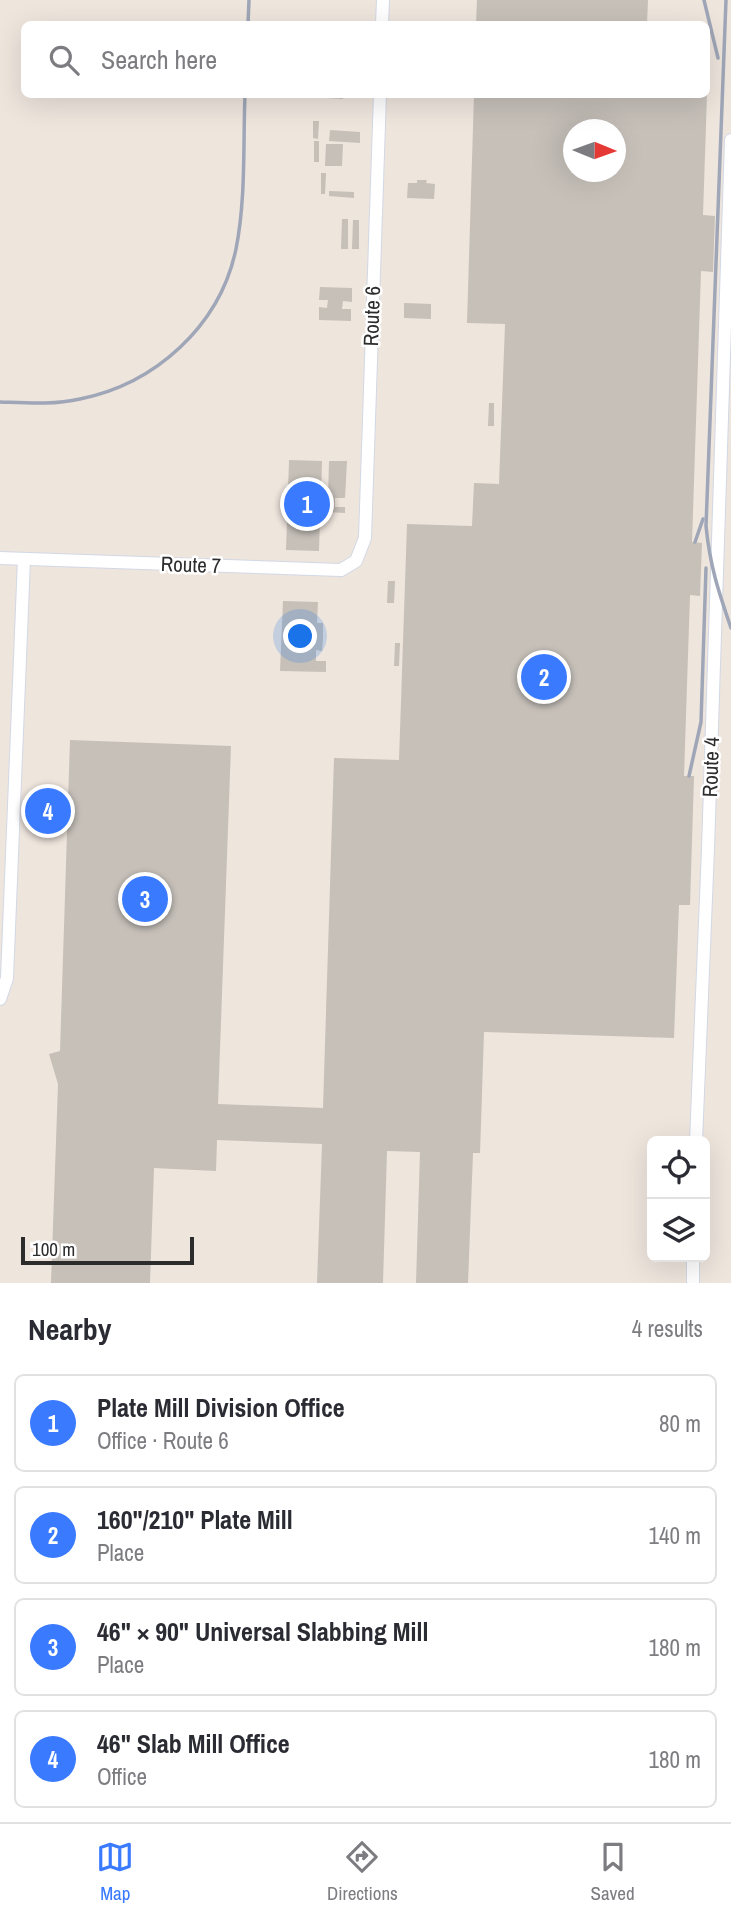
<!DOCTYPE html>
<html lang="en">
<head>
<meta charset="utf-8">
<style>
  :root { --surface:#fff; --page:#f2f2f3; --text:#2b2b33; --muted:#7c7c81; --line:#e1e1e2; --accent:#397aff }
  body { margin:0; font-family:"Archivo Narrow",sans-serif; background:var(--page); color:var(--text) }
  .controls { position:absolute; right:21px; bottom:21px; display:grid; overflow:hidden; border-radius:10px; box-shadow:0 7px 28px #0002 }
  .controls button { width:63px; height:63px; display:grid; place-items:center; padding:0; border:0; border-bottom:2px solid var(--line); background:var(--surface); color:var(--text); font:35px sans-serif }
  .compass { position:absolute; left:563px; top:119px; width:63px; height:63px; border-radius:50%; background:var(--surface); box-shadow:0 7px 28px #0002; rotate:91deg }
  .scale { position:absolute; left:21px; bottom:18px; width:173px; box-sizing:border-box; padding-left:7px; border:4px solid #2c2c2c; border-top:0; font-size:19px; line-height:24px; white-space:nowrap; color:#2c2c2c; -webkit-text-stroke:5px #fff; paint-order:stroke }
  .you { position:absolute; left:301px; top:637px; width:24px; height:24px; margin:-18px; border:5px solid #fff; border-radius:50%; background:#1a73e8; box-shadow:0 0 0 10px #1a73e833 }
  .badge { display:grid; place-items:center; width:46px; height:46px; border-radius:50%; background:var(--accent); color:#fff; font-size:23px; font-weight:700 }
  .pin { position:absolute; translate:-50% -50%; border:4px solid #fff; box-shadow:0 2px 7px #0006 }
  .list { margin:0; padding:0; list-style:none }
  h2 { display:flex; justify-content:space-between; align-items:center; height:91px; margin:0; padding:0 28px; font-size:30px }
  h2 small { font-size:23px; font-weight:400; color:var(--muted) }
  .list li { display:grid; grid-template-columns:46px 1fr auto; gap:21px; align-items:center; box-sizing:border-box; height:98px; margin:0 14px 14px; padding:0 14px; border:2px solid var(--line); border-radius:10px }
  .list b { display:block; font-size:26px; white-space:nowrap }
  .list p { margin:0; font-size:23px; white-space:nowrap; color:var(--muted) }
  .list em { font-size:23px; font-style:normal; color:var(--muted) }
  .icon { flex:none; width:38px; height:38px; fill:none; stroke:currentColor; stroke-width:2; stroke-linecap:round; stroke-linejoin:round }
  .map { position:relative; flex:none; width:731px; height:1283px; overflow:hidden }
  .search { position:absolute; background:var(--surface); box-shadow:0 7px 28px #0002; left:21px; right:21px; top:21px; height:77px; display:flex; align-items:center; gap:18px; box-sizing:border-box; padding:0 24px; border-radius:10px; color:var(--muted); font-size:26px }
  .sheet { height:539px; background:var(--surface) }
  nav { display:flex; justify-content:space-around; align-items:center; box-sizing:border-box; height:98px; border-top:2px solid var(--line); background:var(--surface); font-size:19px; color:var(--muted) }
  nav a { display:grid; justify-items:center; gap:4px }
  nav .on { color:var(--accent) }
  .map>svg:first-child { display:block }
  .building { fill:#c6c0b9; fill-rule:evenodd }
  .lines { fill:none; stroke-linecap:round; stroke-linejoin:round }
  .street-casing { stroke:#d2d8e5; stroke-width:14 }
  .street { stroke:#fff; stroke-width:12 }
  .rail { stroke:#9fa6b7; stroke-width:3.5 }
  .labels { text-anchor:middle; stroke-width:5; stroke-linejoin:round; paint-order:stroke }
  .street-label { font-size:21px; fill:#2c2c2c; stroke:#fff }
</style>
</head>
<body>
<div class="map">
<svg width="731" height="1283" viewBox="0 0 731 1283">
  <rect width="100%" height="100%" fill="#eee5dd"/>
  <g class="building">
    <path d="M 477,0 L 648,0 L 647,24 L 476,24 Z"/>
    <path d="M 311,94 L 344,94 L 343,99 L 311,97 Z"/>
    <path d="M 474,94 L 707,94 L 703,215 L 715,216 L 713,272 L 701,271 L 692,542 L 702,543 L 700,596 L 690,595 L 684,776 L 694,776 L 690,905 L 679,905 L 674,1038 L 484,1032 L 480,1153 L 473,1153 L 468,1283 L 416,1283 L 420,1152 L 387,1151 L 383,1283 L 317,1283 L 322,1144 L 217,1140 L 216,1171 L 154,1168 L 150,1283 L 51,1283 L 58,1084 L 49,1054 L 60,1051 L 70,740 L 231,746 L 218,1104 L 323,1108 L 334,758 L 399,760 L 407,524 L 472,526 L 474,483 L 499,484 L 505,324 L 467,323 ZM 574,130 L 616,130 L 616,172 L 574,172 Z"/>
    <path d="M 313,121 L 319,121 L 318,139 L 313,138 Z"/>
    <path d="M 330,130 L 360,132 L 360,143 L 329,141 Z"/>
    <rect x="314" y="141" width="5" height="21"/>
    <path d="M 326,144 L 343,144 L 342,166 L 325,166 Z"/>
    <path d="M 321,173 L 326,173 L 325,194 L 321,194 Z"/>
    <path d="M 417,180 L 427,180 L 426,183 L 435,184 L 434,199 L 407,198 L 408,183 L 417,183 Z"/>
    <path d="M 329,191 L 354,192 L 354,198 L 329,196 Z"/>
    <path d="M 342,219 L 348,219 L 348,249 L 341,249 Z"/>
    <path d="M 353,220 L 359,220 L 359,249 L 352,249 Z"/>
    <path d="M 320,287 L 352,288 L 352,302 L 343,301 L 342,309 L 351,309 L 351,321 L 319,320 L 319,307 L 327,308 L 328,300 L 319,300 Z"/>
    <path d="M 404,303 L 431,304 L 431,319 L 404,318 Z"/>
    <path d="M 489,403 L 494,403 L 494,426 L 488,426 Z"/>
    <path d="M 289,460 L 322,461 L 321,501 L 331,501 L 331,498 L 328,498 L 329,461 L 347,461 L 345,498 L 335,498 L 335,507 L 345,507 L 345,513 L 325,512 L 325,517 L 320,517 L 319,551 L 286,550 Z"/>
    <path d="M 388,581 L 395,581 L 394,603 L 387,603 Z"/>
    <path d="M 283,601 L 318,602 L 317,623 L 323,623 L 323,639 L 322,651 L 316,650 L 316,661 L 326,661 L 326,672 L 280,671 Z"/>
    <path d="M 395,643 L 400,643 L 399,666 L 394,666 Z"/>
    <path d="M 46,787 L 53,788 L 53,794 L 57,794 L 55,829 L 38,828 L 40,794 L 45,794 Z"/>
  </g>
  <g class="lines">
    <g class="street-casing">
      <g id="street">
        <path d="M 382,24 L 383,0"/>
        <path d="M 0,558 L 341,570 L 356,561 L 365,538 L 380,94"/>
        <path d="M 0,999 L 7,978 L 24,559"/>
        <path d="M 696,1141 L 708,849 L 731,140"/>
        <path d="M 693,1283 L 693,1257"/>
      </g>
    </g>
    <use href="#street" class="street"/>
    <g class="rail">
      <path d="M 704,0 L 718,58"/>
      <path d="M 726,0 L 706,526 C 710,566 718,590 731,628"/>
      <path d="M 248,24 L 249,0"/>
      <path d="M 0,402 C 27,403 54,405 80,399 C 155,384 220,326 236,249 C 246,199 243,145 245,94"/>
      <path d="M 695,542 L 703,519"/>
      <path d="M 689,776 L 701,722 L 706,568"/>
    </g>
  </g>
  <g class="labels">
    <g class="street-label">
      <text transform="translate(372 316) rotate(-88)" y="7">Route 6</text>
      <text transform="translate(191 565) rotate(2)" y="7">Route 7</text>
      <text transform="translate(711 767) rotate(-88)" y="7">Route 4</text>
    </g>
  </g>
</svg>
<div class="controls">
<button><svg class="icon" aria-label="locate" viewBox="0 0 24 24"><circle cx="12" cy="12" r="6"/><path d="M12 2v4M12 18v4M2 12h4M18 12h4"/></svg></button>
<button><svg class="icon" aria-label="layers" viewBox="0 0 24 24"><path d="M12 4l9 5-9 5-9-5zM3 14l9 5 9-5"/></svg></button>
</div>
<svg class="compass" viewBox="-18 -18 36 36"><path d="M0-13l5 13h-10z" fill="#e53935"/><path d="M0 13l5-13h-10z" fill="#7c7c81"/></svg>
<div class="scale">100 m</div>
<div class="you"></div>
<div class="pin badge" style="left:307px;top:504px">1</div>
<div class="pin badge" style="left:544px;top:677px">2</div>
<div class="pin badge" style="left:145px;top:899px">3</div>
<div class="pin badge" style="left:48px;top:811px">4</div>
<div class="search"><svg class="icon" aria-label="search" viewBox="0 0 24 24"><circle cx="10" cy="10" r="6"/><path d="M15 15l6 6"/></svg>Search here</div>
</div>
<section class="sheet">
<h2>Nearby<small>4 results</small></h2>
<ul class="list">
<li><span class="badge">1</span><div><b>Plate Mill Division Office</b><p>Office · Route 6</p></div><em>80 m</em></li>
<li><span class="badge">2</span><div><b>160&quot;/210&quot; Plate Mill</b><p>Place</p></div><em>140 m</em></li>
<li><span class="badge">3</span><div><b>46&quot; × 90&quot; Universal Slabbing Mill</b><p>Place</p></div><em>180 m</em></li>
<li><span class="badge">4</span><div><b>46&quot; Slab Mill Office</b><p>Office</p></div><em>180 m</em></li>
</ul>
</section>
<nav>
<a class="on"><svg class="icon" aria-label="map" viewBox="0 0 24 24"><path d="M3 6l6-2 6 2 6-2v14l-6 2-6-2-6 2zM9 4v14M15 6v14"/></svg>Map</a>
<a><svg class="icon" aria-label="directions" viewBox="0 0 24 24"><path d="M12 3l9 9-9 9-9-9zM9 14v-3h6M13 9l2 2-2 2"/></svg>Directions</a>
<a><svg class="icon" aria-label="saved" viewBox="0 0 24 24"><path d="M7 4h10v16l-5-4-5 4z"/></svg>Saved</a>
</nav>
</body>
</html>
